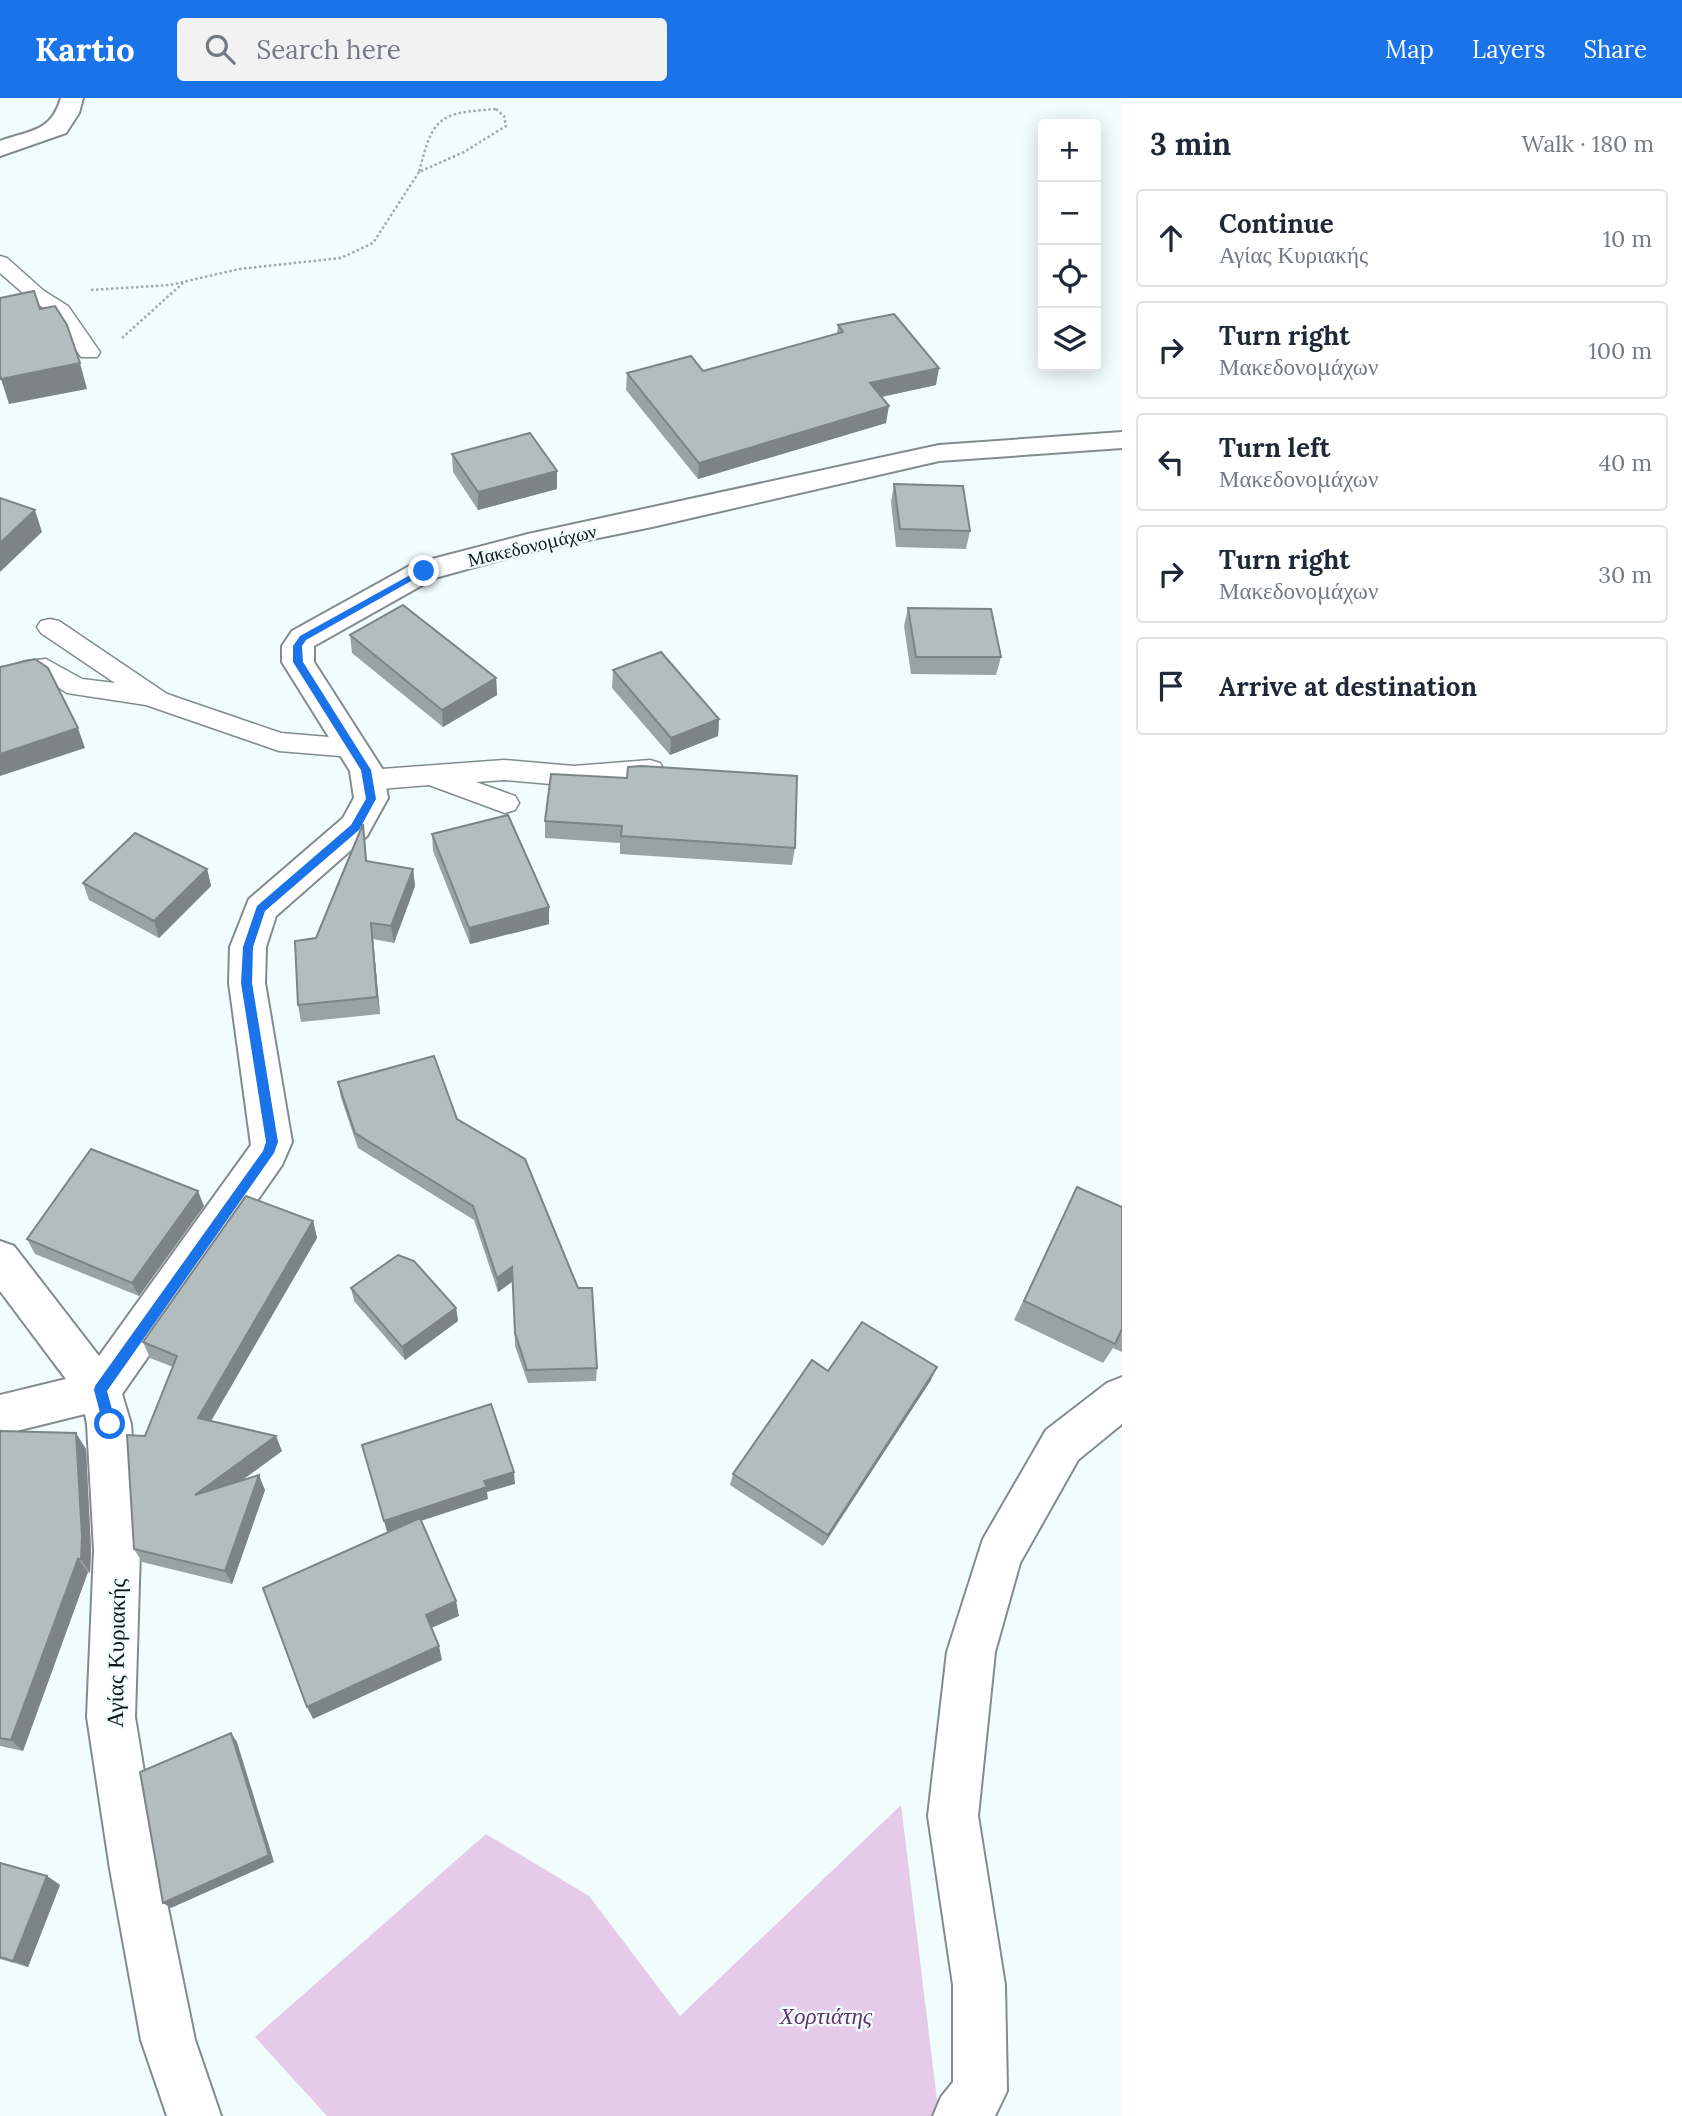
<!DOCTYPE html>
<html lang="en">
<head>
<meta charset="utf-8">
<style>
  :root { --surface:#fff; --page:#f2f2f3; --text:#1f2937; --muted:#747a83; --line:#e0e1e3; --accent:#1a73e8 }
  body { margin:0; font-family:Lora,serif; background:var(--page); color:var(--text) }
  .controls { position:absolute; right:21px; top:21px; display:grid; overflow:hidden; border-radius:7px; box-shadow:0 4px 18px #0003 }
  .controls button { width:63px; height:63px; display:grid; place-items:center; padding:0; border:0; border-bottom:2px solid var(--line); background:var(--surface); color:var(--text); font:35px sans-serif }
  .stop { position:absolute; width:21px; height:21px; margin:-16px; border:5px solid #1a73e8; border-radius:50%; background:#fff }
  .stop.end { background:#1a73e8; border-color:#fff; box-shadow:0 2px 7px #0008 }
  .list { margin:0; padding:0; list-style:none }
  h2 { display:flex; justify-content:space-between; align-items:center; height:91px; margin:0; padding:0 28px; font-size:30px }
  h2 small { font-size:23px; font-weight:400; color:var(--muted) }
  .list li { display:grid; grid-template-columns:46px 1fr auto; gap:21px; align-items:center; box-sizing:border-box; height:98px; margin:0 14px 14px; padding:0 14px; border:2px solid var(--line); border-radius:7px }
  .list b { display:block; font-size:26px; white-space:nowrap }
  .list p { margin:0; font-size:23px; white-space:nowrap; color:var(--muted) }
  .list em { font-size:23px; font-style:normal; color:var(--muted) }
  .icon { flex:none; width:38px; height:38px; fill:none; stroke:currentColor; stroke-width:2; stroke-linecap:round; stroke-linejoin:round }
  .map { position:relative; flex:none; width:1122px; height:2018px; overflow:hidden }
  header { display:flex; align-items:center; gap:42px; box-sizing:border-box; height:98px; padding:0 35px; background:var(--accent); color:#fff }
  header strong { font-size:33px }
  nav { display:flex; gap:38px; margin-inline-start:auto; font-size:24px }
  .search { width:490px; height:63px; background:var(--page); display:flex; align-items:center; gap:18px; box-sizing:border-box; padding:0 24px; border-radius:7px; color:var(--muted); font-size:26px }
  main { display:flex }
  aside { flex:1; background:var(--surface) }
  .map>svg:first-child { display:block }
  .green { fill:#e6cae9 }
  .lines { fill:none; stroke-linecap:round; stroke-linejoin:round }
  .service-casing { stroke:#828c8d; stroke-width:3 }
  .minor-casing { stroke:#828c8d; stroke-width:4 }
  .path { stroke:#a2aaab; stroke-width:2.5; stroke-dasharray:2.5 2.5; stroke-linecap:butt }
  .service { fill:#fff; fill-rule:evenodd }
  .minor { fill:#fff; fill-rule:evenodd }
  .wall { fill:#9aa3a3 }
  .shaded-wall { fill:#7d8485 }
  .building { fill:#b3bdbe; stroke:#7d8485; stroke-width:2 }
  .route { fill:#1a73e8 }
  .labels { text-anchor:middle; stroke-width:5; stroke-linejoin:round; paint-order:stroke }
  .street-label { font-size:19px; fill:#101414; stroke:#f1fcfd }
  .near-street-label { font-size:23px; fill:#101414; stroke:#f1fcfd }
  .near-park-label { font-size:23px; font-style:italic; fill:#64306a; stroke:#f1fcfd }
</style>
</head>
<body>
<header>
<strong>Kartio</strong>
<div class="search"><svg class="icon" aria-label="search" viewBox="0 0 24 24"><circle cx="10" cy="10" r="6"/><path d="M15 15l6 6"/></svg>Search here</div>
<nav><a>Map</a><a>Layers</a><a>Share</a></nav>
</header>
<main>
<div class="map">
<svg width="1122" height="2018" viewBox="0 0 1122 2018">
  <rect width="100%" height="100%" fill="#f1fcfd"/>
  <path class="green" d="M 901,1707 L 939,2018 L 327,2018 L 255,1939 L 486,1736 L 589,1798 L 680,1918 Z"/>
  <g class="lines">
    <g class="service-casing">
      <g id="service">
        <path d="M 0,158 L 7,160 L 44,193 L 68,208 L 100,254 L 97,259 L 81,259 L 53,216 L 30,201 L 0,175 Z"/>
        <path d="M 50,521 L 59,523 L 167,596 L 281,635 L 352,641 L 361,643 L 365,650 L 361,657 L 352,659 L 279,653 L 146,607 L 67,595 L 42,579 L 0,589 L 0,571 L 26,563 L 46,561 L 82,581 L 115,585 L 41,535 L 37,529 L 41,523 Z"/>
        <path d="M 504,662 L 574,668 L 650,662 L 660,665 L 664,672 L 660,679 L 650,682 L 574,688 L 504,682 L 476,684 L 515,698 L 519,705 L 515,712 L 505,715 L 429,687 L 368,692 L 358,689 L 354,682 L 358,675 L 368,672 Z"/>
      </g>
    </g>
    <g class="minor-casing">
      <g id="minor">
        <path d="M 61,0 L 83,0 L 79,15 L 66,35 L 0,58 L 0,43 C 31,32 51,34 61,0 Z"/>
        <path d="M 1122,334 L 1122,350 L 939,363 L 652,429 L 529,454 L 435,480 L 314,548 L 314,564 L 383,672 L 388,700 L 367,738 L 276,818 L 266,849 L 265,885 L 292,1044 L 282,1067 L 122,1296 L 131,1326 L 140,1452 L 135,1619 L 160,1771 L 195,1942 L 221,2018 L 167,2018 L 141,1942 L 110,1771 L 87,1619 L 94,1452 L 87,1326 L 85,1316 L 0,1337 L 0,1297 L 66,1281 L 0,1193 L 0,1143 L 14,1148 L 99,1258 L 251,1047 L 229,885 L 230,849 L 249,801 L 343,720 L 354,700 L 350,673 L 282,564 L 282,548 L 292,533 L 413,466 L 528,436 L 939,347 Z"/>
        <path d="M 1122,1279 L 1122,1326 L 1078,1362 L 1020,1465 L 995,1554 L 978,1718 L 1005,1887 L 1007,1993 L 995,2018 L 933,2018 L 941,1999 L 953,1984 L 953,1887 L 928,1718 L 947,1554 L 983,1441 L 1046,1332 L 1107,1285 Z"/>
      </g>
    </g>
    <g class="path">
      <path d="M 496,11 L 504,18 L 506,28 L 464,54 L 419,74 C 433,18 439,15 496,11 Z"/>
      <path d="M 91,192 L 170,187 L 239,171 L 341,160 L 373,145 L 419,74"/>
      <path d="M 122,240 L 183,185"/>
    </g>
    <use href="#service" class="service"/>
    <use href="#minor" class="minor"/>
  </g>
  <g class="wall">
    <path d="M 838,227 L 936,287 L 881,299 L 886,325 L 698,381 L 626,292 L 627,275 L 703,273 L 837,236 Z"/>
    <path d="M 452,356 L 557,373 L 557,391 L 478,412 L 453,374 Z"/>
    <path d="M 894,386 L 970,433 L 966,451 L 896,449 L 891,404 Z"/>
    <path d="M 908,510 L 1001,559 L 996,577 L 911,576 L 904,528 Z"/>
    <path d="M 350,537 L 496,580 L 497,597 L 443,629 L 352,555 Z"/>
    <path d="M 613,572 L 719,621 L 718,638 L 670,657 L 612,590 Z"/>
    <path d="M 551,676 L 795,750 L 792,767 L 620,756 L 620,745 L 545,740 L 545,723 Z"/>
    <path d="M 432,736 L 549,826 L 470,846 L 433,753 Z"/>
    <path d="M 365,743 L 367,763 L 413,771 L 415,788 L 394,845 L 373,841 L 380,916 L 301,924 L 298,907 L 316,840 Z"/>
    <path d="M 207,771 L 211,788 L 159,840 L 89,802 L 83,785 Z"/>
    <path d="M 338,984 L 457,1021 L 597,1270 L 596,1283 L 528,1285 L 515,1248 L 513,1183 L 498,1194 L 474,1122 L 358,1050 L 341,1000 Z"/>
    <path d="M 1077,1089 L 1122,1109 L 1122,1254 L 1113,1250 L 1103,1265 L 1014,1222 Z"/>
    <path d="M 204,1108 L 139,1198 L 35,1156 L 27,1141 Z"/>
    <path d="M 313,1123 L 317,1140 L 211,1323 L 282,1353 L 240,1384 L 265,1392 L 232,1486 L 142,1464 L 134,1451 L 145,1338 L 173,1269 L 150,1260 L 143,1244 Z"/>
    <path d="M 351,1190 L 456,1210 L 458,1223 L 405,1262 L 354,1203 Z"/>
    <path d="M 828,1273 L 931,1282 L 823,1448 L 730,1387 L 733,1376 Z"/>
    <path d="M 0,1331 L 2,1333 L 86,1351 L 91,1452 L 90,1475 L 88,1474 L 23,1653 L 0,1648 Z"/>
    <path d="M 0,1765 L 47,1778 L 60,1787 L 28,1869 L 0,1861 Z"/>
  </g>
  <g class="shaded-wall">
    <path d="M 80,265 L 87,291 L 9,306 L 1,281 Z"/>
    <path d="M 939,270 L 936,287 L 867,302 L 870,285 Z"/>
    <path d="M 889,308 L 886,325 L 698,381 L 699,365 Z"/>
    <path d="M 557,373 L 557,391 L 478,412 L 478,394 Z"/>
    <path d="M 35,412 L 42,434 L 0,474 L 0,445 Z"/>
    <path d="M 496,580 L 497,597 L 443,629 L 442,612 Z"/>
    <path d="M 719,621 L 718,638 L 670,657 L 671,640 Z"/>
    <path d="M 78,630 L 85,650 L 0,678 L 0,656 Z"/>
    <path d="M 207,771 L 211,788 L 159,840 L 154,823 Z"/>
    <path d="M 413,771 L 415,788 L 394,845 L 391,828 Z"/>
    <path d="M 549,809 L 549,826 L 470,846 L 469,830 Z"/>
    <path d="M 371,825 L 373,841 L 380,916 L 377,899 Z"/>
    <path d="M 198,1093 L 204,1108 L 139,1198 L 132,1185 Z"/>
    <path d="M 313,1123 L 317,1140 L 204,1335 L 198,1320 Z"/>
    <path d="M 512,1169 L 513,1183 L 498,1194 L 497,1180 Z"/>
    <path d="M 456,1210 L 458,1223 L 405,1262 L 402,1249 Z"/>
    <path d="M 937,1269 L 931,1282 L 823,1448 L 828,1437 Z"/>
    <path d="M 76,1335 L 86,1351 L 91,1452 L 90,1475 L 81,1461 Z"/>
    <path d="M 276,1338 L 282,1353 L 202,1411 L 195,1397 Z"/>
    <path d="M 514,1374 L 515,1386 L 487,1394 L 488,1401 L 387,1434 L 384,1423 L 484,1383 Z"/>
    <path d="M 259,1377 L 265,1392 L 232,1486 L 225,1473 Z"/>
    <path d="M 78,1461 L 88,1474 L 23,1653 L 11,1642 Z"/>
    <path d="M 456,1503 L 459,1518 L 429,1531 L 426,1517 Z"/>
    <path d="M 439,1548 L 442,1562 L 313,1621 L 307,1609 Z"/>
    <path d="M 231,1635 L 237,1644 L 274,1764 L 171,1810 L 163,1805 Z"/>
    <path d="M 47,1778 L 60,1787 L 28,1869 L 13,1863 Z"/>
  </g>
  <g class="building">
    <path d="M 34,193 L 40,211 L 55,208 L 67,227 L 80,265 L 1,281 L 0,277 L 0,200 Z"/>
    <path d="M 894,216 L 939,270 L 870,285 L 889,308 L 699,365 L 627,275 L 691,258 L 703,273 L 843,234 L 838,227 Z"/>
    <path d="M 530,335 L 557,373 L 478,394 L 452,356 Z"/>
    <path d="M 894,386 L 963,388 L 970,433 L 900,431 Z"/>
    <path d="M 0,400 L 35,412 L 0,445 Z"/>
    <path d="M 403,507 L 496,580 L 442,612 L 350,537 Z"/>
    <path d="M 908,510 L 991,511 L 1001,559 L 916,559 Z"/>
    <path d="M 661,554 L 719,621 L 671,640 L 613,572 Z"/>
    <path d="M 35,561 L 48,570 L 78,630 L 0,656 L 0,569 Z"/>
    <path d="M 642,668 L 797,678 L 795,750 L 621,738 L 622,728 L 545,723 L 551,676 L 627,680 L 628,669 Z"/>
    <path d="M 508,717 L 549,809 L 469,830 L 432,736 Z"/>
    <path d="M 363,726 L 366,763 L 413,771 L 391,828 L 371,825 L 377,899 L 298,907 L 295,843 L 316,840 Z"/>
    <path d="M 135,735 L 207,771 L 154,823 L 83,785 Z"/>
    <path d="M 434,958 L 457,1021 L 525,1061 L 578,1190 L 592,1190 L 597,1270 L 527,1272 L 515,1235 L 512,1169 L 497,1180 L 473,1108 L 355,1035 L 338,984 Z"/>
    <path d="M 91,1051 L 198,1093 L 132,1185 L 27,1141 Z"/>
    <path d="M 1077,1089 L 1122,1109 L 1122,1231 L 1115,1246 L 1024,1203 Z"/>
    <path d="M 246,1098 L 313,1123 L 198,1320 L 276,1338 L 195,1397 L 259,1377 L 225,1473 L 134,1451 L 127,1337 L 145,1338 L 177,1258 L 143,1244 Z"/>
    <path d="M 398,1157 L 414,1163 L 456,1210 L 402,1249 L 351,1190 Z"/>
    <path d="M 862,1224 L 937,1269 L 828,1437 L 733,1376 L 812,1262 L 828,1273 Z"/>
    <path d="M 491,1306 L 514,1374 L 484,1383 L 487,1389 L 384,1423 L 362,1347 Z"/>
    <path d="M 0,1333 L 76,1335 L 82,1438 L 81,1461 L 78,1461 L 11,1642 L 0,1640 Z"/>
    <path d="M 420,1420 L 456,1503 L 426,1517 L 439,1548 L 307,1609 L 263,1490 Z"/>
    <path d="M 231,1635 L 269,1757 L 163,1805 L 140,1674 Z"/>
    <path d="M 0,1765 L 47,1778 L 13,1863 L 0,1859 Z"/>
  </g>
  <path class="route" d="M 421,471 L 429,473 L 306,542 L 302,548 L 303,564 L 371,672 L 376,701 L 359,732 L 265,813 L 253,849 L 252,885 L 278,1044 L 274,1055 L 107,1293 L 116,1326 L 110,1332 L 103,1326 L 94,1292 L 95,1288 L 263,1053 L 266,1044 L 241,885 L 243,849 L 257,808 L 351,727 L 366,701 L 361,672 L 293,564 L 293,548 L 300,538 Z"/>
  <g class="labels">
    <g class="street-label">
      <text transform="translate(532 447) rotate(-13)" y="7">Μακεδονομάχων</text>
    </g>
    <g class="near-street-label">
      <text transform="translate(116 1555) rotate(-89)" y="8">Αγίας Κυριακής</text>
    </g>
    <g class="near-park-label">
      <text x="826" y="1926">Χορτιάτης</text>
    </g>
  </g>
</svg>
<div class="controls">
<button>+</button>
<button>−</button>
<button><svg class="icon" aria-label="locate" viewBox="0 0 24 24"><circle cx="12" cy="12" r="6"/><path d="M12 2v4M12 18v4M2 12h4M18 12h4"/></svg></button>
<button><svg class="icon" aria-label="layers" viewBox="0 0 24 24"><path d="M12 4l9 5-9 5-9-5zM3 14l9 5 9-5"/></svg></button>
</div>
<div class="stop" style="left:110px;top:1326px"></div>
<div class="stop end" style="left:424px;top:473px"></div>
</div>
<aside>
<h2>3 min<small>Walk · 180 m</small></h2>
<ul class="list">
<li><svg class="icon" aria-label="ahead" viewBox="0 0 24 24"><path d="M12 20V5M6 11l6-6 6 6"/></svg><div><b>Continue</b><p>Αγίας Κυριακής</p></div><em>10 m</em></li>
<li><svg class="icon" aria-label="right" viewBox="0 0 24 24"><path d="M7 20v-9h11M14 6l5 5-5 5"/></svg><div><b>Turn right</b><p>Μακεδονομάχων</p></div><em>100 m</em></li>
<li><svg class="icon" aria-label="left" viewBox="0 0 24 24"><path d="M17 20v-9H6M10 6l-5 5 5 5"/></svg><div><b>Turn left</b><p>Μακεδονομάχων</p></div><em>40 m</em></li>
<li><svg class="icon" aria-label="right" viewBox="0 0 24 24"><path d="M7 20v-9h11M14 6l5 5-5 5"/></svg><div><b>Turn right</b><p>Μακεδονομάχων</p></div><em>30 m</em></li>
<li><svg class="icon" aria-label="arrive" viewBox="0 0 24 24"><path d="M6 21V4h12l-3 4 3 4H6"/></svg><div><b>Arrive at destination</b></div></li>
</ul>
</aside>
</main>
</body>
</html>
